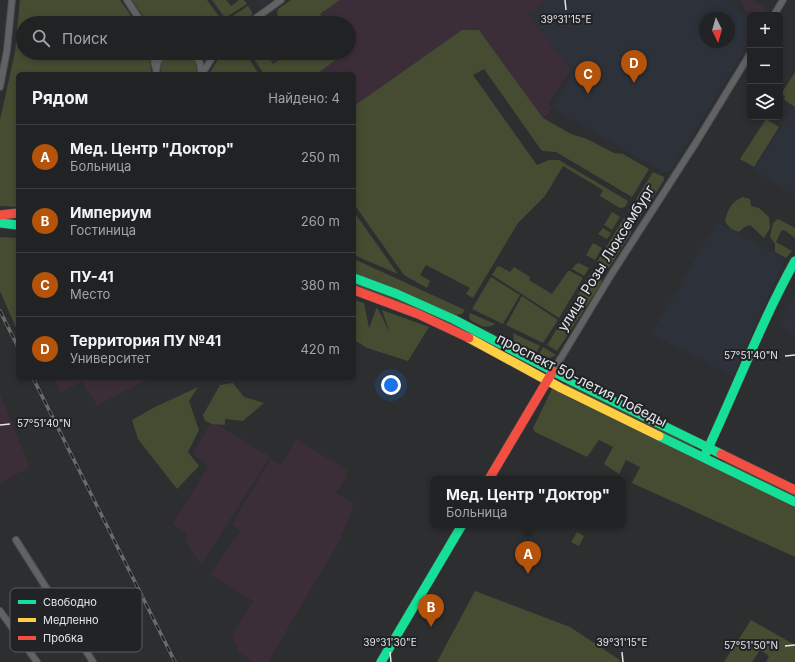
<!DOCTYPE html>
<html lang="ru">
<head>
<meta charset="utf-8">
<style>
  :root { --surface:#212224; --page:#2d2f31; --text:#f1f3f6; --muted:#a2a4a6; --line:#3e3f41; --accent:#b45309 }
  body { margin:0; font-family:Inter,sans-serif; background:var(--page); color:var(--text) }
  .controls { position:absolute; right:12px; top:12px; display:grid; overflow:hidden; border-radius:6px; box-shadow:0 2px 6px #0003 }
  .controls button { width:36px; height:36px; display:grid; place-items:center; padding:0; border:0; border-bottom:1px solid var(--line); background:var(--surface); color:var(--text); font:20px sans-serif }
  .compass { position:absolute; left:699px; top:12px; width:36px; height:36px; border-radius:50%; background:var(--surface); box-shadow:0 2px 6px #0003; rotate:175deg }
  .you { position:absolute; left:391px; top:385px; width:14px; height:14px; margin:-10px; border:3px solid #fff; border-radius:50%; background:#1a73e8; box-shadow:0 0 0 6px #1a73e833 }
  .badge { display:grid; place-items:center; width:26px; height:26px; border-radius:50%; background:var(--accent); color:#fff; font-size:13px; font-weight:700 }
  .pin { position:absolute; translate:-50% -33px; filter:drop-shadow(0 1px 2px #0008) }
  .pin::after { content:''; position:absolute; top:21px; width:14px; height:12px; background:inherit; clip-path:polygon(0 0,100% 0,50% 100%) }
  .popup { position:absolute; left:431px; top:476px; width:194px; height:52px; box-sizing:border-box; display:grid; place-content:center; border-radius:6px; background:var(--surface); filter:drop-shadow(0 1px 3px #0005); font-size:13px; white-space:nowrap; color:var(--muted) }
  .popup b { font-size:15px; color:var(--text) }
  .popup::after { content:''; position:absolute; left:50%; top:100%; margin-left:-8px; border:8px solid transparent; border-top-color:var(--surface) }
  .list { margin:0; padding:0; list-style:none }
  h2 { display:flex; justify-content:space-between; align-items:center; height:52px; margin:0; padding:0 16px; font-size:17px }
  h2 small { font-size:13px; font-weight:400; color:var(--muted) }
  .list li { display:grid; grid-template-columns:26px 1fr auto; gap:12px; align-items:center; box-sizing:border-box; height:64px; padding:0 16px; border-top:1px solid var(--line) }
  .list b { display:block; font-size:15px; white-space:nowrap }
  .list p { margin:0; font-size:13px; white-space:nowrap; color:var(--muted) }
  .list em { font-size:13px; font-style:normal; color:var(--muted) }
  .icon { flex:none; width:22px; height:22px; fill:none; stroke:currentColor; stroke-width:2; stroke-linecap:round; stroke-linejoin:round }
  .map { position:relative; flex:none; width:795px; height:662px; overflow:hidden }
  .search { position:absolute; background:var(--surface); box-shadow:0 2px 6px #0003; left:16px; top:16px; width:340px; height:44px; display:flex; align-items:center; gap:10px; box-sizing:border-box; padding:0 14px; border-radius:22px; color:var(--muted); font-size:15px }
  .panel { position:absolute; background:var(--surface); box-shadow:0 2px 6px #0003; left:16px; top:72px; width:340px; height:308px; border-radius:6px }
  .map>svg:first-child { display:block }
  .industrial { fill:#3c2e38 }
  .built { fill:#2d313a; fill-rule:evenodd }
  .green { fill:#464c32 }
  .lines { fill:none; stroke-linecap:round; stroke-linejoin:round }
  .street-casing { stroke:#4a4c4d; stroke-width:8 }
  .fast-casing { stroke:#4a4c4d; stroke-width:10 }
  .slow-casing { stroke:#4a4c4d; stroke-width:10 }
  .jam-casing { stroke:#4a4c4d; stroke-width:10 }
  .street { stroke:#606264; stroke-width:6 }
  .fast { stroke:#16e098; stroke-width:9 }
  .slow { stroke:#ffcf43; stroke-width:9 }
  .jam { stroke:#f24e42; stroke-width:9 }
  .rail-casing { stroke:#6a6b6c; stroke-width:3.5 }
  .rail { stroke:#212327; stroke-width:2; stroke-dasharray:6; stroke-linecap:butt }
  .ticks { fill:none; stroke:#e3e5e7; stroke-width:1.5 }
  .labels { text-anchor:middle; stroke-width:4; stroke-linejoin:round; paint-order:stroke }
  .street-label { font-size:14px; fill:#e3e5e7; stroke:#212327 }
  .key { fill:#212327; stroke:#5b5d61; stroke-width:1 }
  .key-label { font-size:11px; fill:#e3e5e7 }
  .ticks-label { font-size:10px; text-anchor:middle; fill:#e3e5e7; stroke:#212327; stroke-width:4; stroke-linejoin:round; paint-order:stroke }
</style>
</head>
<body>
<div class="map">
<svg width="795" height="662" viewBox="0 0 795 662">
  <rect width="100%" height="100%" fill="#2c2e30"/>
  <g class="industrial">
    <path d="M 340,0 L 548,0 L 528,15 L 571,69 L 548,104 L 552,108 L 548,114 L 543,118 L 479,30 L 462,30 L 354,106 L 354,74 L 318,74 L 318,73 L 345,53 L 349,53 L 349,23 L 326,23 L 320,15 Z"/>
    <path d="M 741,0 L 752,0 L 768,10 L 765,15 L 753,15 L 745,10 Z"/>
    <path d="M 266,53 L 291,53 L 273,64 Z"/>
    <path d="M 54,378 L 151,378 L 97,405 L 82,382 L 61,392 Z"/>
    <path d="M 0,394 L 30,467 L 0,483 Z"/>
    <path d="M 212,424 L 217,424 L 270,457 L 201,565 L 187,544 L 187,533 L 172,524 L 207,469 L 206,463 L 192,454 L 209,426 Z"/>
    <path d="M 296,439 L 347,470 L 345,480 L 336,493 L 354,503 L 339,542 L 268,662 L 251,662 L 249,659 L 239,653 L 232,636 L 253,601 L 210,574 L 240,531 L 232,524 L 271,459 L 282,465 Z"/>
  </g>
  <g class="built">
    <path d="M 255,0 L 272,0 L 262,6 L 258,5 Z"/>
    <path d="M 548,0 L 729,0 L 727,4 L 750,18 L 750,41 L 671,170 L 666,172 L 662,172 L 552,108 L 573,72 L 528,14 ZM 705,18 L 729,18 L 729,42 L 705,42 Z"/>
    <path d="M 794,106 L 795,107 L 795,196 L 753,170 Z"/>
    <path d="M 717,222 L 785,259 L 733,377 L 651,334 Z"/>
    <path d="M 795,292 L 795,336 L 778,327 Z"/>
  </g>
  <g class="green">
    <path d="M 20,0 L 120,0 L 136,23 L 23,23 L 23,53 L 148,53 L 152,74 L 18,74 L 18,207 L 0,206 L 0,120 L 15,52 Z"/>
    <path d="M 132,0 L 207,0 L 224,23 L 148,23 Z"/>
    <path d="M 212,0 L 226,0 L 231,6 L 239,0 L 244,0 L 247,4 L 225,18 Z"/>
    <path d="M 291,0 L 340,0 L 320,14 L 326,23 L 269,23 L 271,19 L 274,18 L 277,20 L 279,19 L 277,14 L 278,9 Z"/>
    <path d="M 248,6 L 252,12 L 252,15 L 240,23 L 229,23 L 228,19 Z"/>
    <path d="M 462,30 L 479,30 L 543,118 L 571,134 L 587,139 L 614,153 L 623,154 L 649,169 L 632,197 L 556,152 L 542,151 L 484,69 L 473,75 L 537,165 L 549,160 L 559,160 L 628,201 L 625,207 L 620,208 L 600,196 L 603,190 L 563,166 L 545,196 L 518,223 L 473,298 L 466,294 L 470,288 L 426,265 L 420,275 L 430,281 L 427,288 L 404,275 L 354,204 L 354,106 Z"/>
    <path d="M 172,53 C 176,53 181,52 185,53 C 195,55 198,66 197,74 L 161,74 C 159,64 164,57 172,53 Z"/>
    <path d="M 222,53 L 245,53 L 259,74 L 209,74 Z"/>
    <path d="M 250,53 L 266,53 L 273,64 L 291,53 L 345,53 L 318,73 L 318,74 L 264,74 Z"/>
    <path d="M 795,72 L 795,107 L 784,100 L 785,96 L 781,94 Z"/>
    <path d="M 766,119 L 779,127 L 754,167 L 740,159 Z"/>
    <path d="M 653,172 L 664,177 L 664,180 L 649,204 L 645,205 L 636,199 Z"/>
    <path d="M 743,197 L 750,199 L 751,206 L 759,208 L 769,217 L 770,228 L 764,238 L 750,225 L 743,228 L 739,232 L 731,229 L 725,222 C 727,210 732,201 743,197 Z"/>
    <path d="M 634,204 L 642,209 L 643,212 L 639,218 L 628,213 Z"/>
    <path d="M 354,212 L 398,274 L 354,255 Z"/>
    <path d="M 612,212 L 620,217 L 612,230 L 604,225 Z"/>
    <path d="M 624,218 L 630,223 L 631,233 L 610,266 L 608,268 L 597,262 Z"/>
    <path d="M 778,219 L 795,228 L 795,238 L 784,230 L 781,231 L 776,242 L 792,251 L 786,258 L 775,252 L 775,244 L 770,237 L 773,223 Z"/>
    <path d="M 603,228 L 611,233 L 607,239 L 598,234 Z"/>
    <path d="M 0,237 L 18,238 L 17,330 L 0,291 Z"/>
    <path d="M 593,243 L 602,248 L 595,260 L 586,255 Z"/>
    <path d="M 354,259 L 465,310 L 462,314 L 456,315 L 398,290 L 354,273 Z"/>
    <path d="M 579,263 L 589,268 L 584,276 L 572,269 L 576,264 Z"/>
    <path d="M 499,266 L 510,272 L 514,267 L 530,277 L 529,280 L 552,294 L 568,271 L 570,271 L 583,278 L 559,318 L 492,275 L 497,267 Z"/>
    <path d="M 593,270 C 599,274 603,277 601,284 L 557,351 L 547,345 Z"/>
    <path d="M 491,277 L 520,295 L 503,324 L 472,309 Z"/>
    <path d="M 354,282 L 421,308 L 532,364 L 530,367 L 420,310 L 354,286 Z"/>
    <path d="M 522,296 L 558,320 L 543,343 L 506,325 Z"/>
    <path d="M 354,300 L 364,303 L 369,328 L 377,307 L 390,333 L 382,310 L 429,327 L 408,361 L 367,348 L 354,340 Z"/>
    <path d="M 470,313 L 495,324 C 486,330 479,325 470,320 L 469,315 Z"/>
    <path d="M 513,333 L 540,346 L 536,353 L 514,341 Z"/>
    <path d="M 543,347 L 556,355 L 550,358 L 539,354 Z"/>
    <path d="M 233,383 L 244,397 L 264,403 L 243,421 L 225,419 L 225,425 L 212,424 L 205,421 L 203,415 L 220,385 Z"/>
    <path d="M 567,383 L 695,445 L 694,448 L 565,385 Z"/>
    <path d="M 198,387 L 189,401 L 199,430 L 188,452 L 199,466 L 177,489 L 138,439 L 132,420 L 153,408 Z"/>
    <path d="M 553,387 L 795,505 L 795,557 L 632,483 L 640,467 L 626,460 L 619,474 L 604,464 L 613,447 L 599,440 L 587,457 L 535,432 L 533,428 Z"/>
    <path d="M 726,460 L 795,494 L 795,497 L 725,463 Z"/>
    <path d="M 577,532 L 584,536 L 579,546 L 571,542 Z"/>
    <path d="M 475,591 L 570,627 L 620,660 L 620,662 L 437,662 Z"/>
    <path d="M 751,620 L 795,645 L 795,662 L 766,662 L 769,656 L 760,650 L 752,662 L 724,662 Z"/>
  </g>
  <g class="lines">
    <g class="street-casing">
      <g id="street">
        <path d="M 127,0 L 142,23"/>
        <path d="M 774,15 L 783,0"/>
        <path d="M 249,23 L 281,0"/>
        <path d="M 153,53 L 155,66"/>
        <path d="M 194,53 C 199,60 202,65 201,74"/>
        <path d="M 156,74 C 156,66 158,58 164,53"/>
        <path d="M 202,74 L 215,53"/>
        <path d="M 0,87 L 7,50 L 12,0"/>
        <path d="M 553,371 L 611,275 L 697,141 L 750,54"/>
        <path d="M 16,540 L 93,662"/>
        <path d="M 0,611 L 37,662"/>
      </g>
    </g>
    <g class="fast-casing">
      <g id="fast">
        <path d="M 0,223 L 18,225"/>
        <path d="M 354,278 L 397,294 L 453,319 L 566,378 L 721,454"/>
        <path d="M 659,436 L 795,502"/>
        <path d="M 704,457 C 735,392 760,324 795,261"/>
        <path d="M 381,662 L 462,525"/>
      </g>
    </g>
    <g class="slow-casing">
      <path id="slow" d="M 469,338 L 561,388 L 659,436"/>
    </g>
    <g class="jam-casing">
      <g id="jam">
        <path d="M 0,215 L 18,213"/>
        <path d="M 354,290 L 418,314 L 469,338"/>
        <path d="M 721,454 L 795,490"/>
        <path d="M 489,479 L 553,371"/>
      </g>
    </g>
    <use href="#street" class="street"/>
    <use href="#fast" class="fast"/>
    <use href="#slow" class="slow"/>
    <use href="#jam" class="jam"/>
    <g class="rail-casing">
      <g id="rail">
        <path d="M 0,311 L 18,347"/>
        <path d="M 33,378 L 175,662"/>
      </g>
    </g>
    <use href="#rail" class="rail"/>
  </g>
  <path class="ticks" d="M 565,0 L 566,10M 785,356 L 795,355M 0,425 L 10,424M 785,646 L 795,645M 390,652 L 391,662M 622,652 L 623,662"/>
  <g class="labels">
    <g class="street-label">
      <text transform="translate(606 258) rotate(-58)" y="5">улица Розы Люксембург</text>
      <text transform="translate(582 380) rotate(27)" y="5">проспект 50-летия Победы</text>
    </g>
  </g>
  <rect x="10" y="588" width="132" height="64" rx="6" class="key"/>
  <rect x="18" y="600" width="18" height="4" fill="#16e098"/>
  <rect x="18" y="618" width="18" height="4" fill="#ffcf43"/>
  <rect x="18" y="636" width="18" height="4" fill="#f24e42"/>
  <g class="key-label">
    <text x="43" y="606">Свободно</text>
    <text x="43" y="624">Медленно</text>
    <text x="43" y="642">Пробка</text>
  </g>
  <g class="ticks-label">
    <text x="566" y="23">39°31'15"E</text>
    <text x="751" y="359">57°51'40"N</text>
    <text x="44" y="427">57°51'40"N</text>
    <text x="390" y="646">39°31'30"E</text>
    <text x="622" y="646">39°31'15"E</text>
    <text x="751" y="649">57°51'50"N</text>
  </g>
</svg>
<div class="controls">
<button>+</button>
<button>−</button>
<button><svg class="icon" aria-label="layers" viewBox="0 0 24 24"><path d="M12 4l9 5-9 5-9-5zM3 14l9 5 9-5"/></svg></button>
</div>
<svg class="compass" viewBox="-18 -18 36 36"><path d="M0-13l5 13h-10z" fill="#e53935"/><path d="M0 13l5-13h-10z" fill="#a2a4a6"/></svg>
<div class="you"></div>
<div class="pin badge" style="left:528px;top:574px">A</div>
<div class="popup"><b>Мед. Центр &quot;Доктор&quot;</b>Больница</div>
<div class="pin badge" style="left:431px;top:627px">B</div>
<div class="pin badge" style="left:588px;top:94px">C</div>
<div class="pin badge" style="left:634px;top:83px">D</div>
<div class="search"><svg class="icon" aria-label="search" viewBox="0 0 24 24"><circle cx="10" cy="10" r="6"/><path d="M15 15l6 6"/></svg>Поиск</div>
<section class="panel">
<h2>Рядом<small>Найдено: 4</small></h2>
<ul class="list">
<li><span class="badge">A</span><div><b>Мед. Центр &quot;Доктор&quot;</b><p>Больница</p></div><em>250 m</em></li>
<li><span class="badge">B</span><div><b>Империум</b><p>Гостиница</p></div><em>260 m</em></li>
<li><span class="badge">C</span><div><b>ПУ-41</b><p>Место</p></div><em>380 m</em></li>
<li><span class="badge">D</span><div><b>Территория ПУ №41</b><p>Университет</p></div><em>420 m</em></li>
</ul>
</section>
</div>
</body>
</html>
